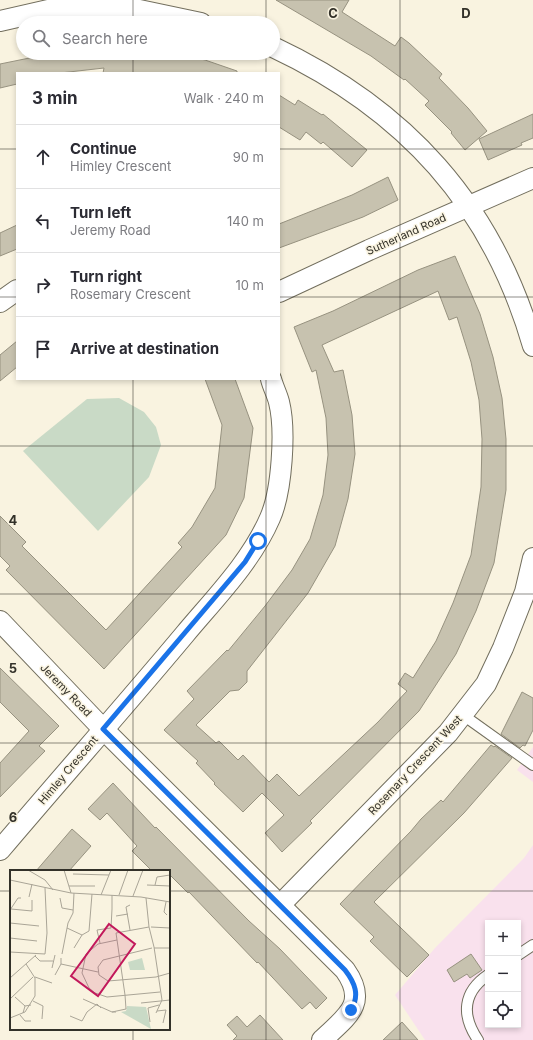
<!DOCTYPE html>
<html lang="en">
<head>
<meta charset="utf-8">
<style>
  :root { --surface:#fff; --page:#f7f7f7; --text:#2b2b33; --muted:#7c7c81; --line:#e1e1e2 }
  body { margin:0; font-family:Inter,sans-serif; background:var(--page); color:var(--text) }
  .controls { position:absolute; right:12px; bottom:12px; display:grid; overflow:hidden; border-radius:0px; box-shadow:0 2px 6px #0003 }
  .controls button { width:36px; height:36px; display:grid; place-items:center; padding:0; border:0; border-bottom:1px solid var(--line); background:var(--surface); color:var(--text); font:20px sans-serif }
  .stop { position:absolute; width:12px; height:12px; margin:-9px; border:3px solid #1a73e8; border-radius:50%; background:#fff }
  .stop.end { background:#1a73e8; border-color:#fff; box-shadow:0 1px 4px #0008 }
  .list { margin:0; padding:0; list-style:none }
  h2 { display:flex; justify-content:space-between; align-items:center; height:52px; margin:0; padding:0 16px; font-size:17px }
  h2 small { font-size:13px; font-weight:400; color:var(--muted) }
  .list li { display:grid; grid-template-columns:26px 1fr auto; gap:12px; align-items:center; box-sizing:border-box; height:64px; padding:0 16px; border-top:1px solid var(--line) }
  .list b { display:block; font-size:15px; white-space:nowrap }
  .list p { margin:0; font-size:13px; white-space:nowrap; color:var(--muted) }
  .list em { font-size:13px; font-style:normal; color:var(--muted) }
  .icon { flex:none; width:22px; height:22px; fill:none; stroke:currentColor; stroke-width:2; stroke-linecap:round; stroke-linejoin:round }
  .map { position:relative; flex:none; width:533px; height:1040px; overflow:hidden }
  .search { position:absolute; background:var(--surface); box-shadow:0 2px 6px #0003; left:16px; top:16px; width:264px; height:44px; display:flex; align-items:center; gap:10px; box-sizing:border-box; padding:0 14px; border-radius:22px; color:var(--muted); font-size:15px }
  .panel { position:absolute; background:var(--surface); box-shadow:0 2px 6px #0003; left:16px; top:72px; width:264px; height:308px; border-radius:0px }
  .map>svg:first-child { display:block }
  .industrial { fill:#f9e1ed; fill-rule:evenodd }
  .green { fill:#c9dac6 }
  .building { fill:#c7c2af; stroke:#979280; fill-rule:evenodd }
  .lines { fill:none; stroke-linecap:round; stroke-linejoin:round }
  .service-casing { stroke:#726e5d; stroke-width:12 }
  .minor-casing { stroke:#726e5d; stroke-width:22 }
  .service { stroke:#fff; stroke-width:10 }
  .minor { stroke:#fff; stroke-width:20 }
  .route { stroke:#1a73e8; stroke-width:5 }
  .grid { fill:none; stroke:#333129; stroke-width:1; stroke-opacity:0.55 }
  .labels { text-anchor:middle; stroke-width:3; stroke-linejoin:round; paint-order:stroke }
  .street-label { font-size:11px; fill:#333129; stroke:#f9f3e0 }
  .inset-road { fill:none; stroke:#aaa597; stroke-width:1 }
  .view { fill:#c2185b; fill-opacity:0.15; stroke:#c2185b; stroke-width:2 }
  .inset-edge { fill:none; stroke:#333129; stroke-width:2 }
  .grid-label { font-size:13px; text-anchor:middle; font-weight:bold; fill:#333129; stroke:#f9f3e0; stroke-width:3; stroke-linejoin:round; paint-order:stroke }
</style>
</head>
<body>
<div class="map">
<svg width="533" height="1040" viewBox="0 0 533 1040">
  <rect width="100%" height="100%" fill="#f9f3e0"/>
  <g class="industrial">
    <path d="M 533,747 L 533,782 L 517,770 Z"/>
    <path d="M 533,845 L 533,1040 L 425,1040 L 395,995 L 435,948 L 524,858 ZM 488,923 L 518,923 L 518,1025 L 488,1025 Z"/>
  </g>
  <path class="green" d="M 119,398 L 144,412 L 156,427 L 161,445 L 149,477 L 98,531 L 23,451 L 87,399 Z"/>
  <g class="building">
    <path d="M 276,0 L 349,0 L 342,12 L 395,46 L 401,37 L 409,43 L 442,74 L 439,78 L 468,108 L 487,131 L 465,150 L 451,133 L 452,132 L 425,105 L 429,101 L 405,79 L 404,80 L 371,56 Z"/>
    <path d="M 54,53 L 174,53 L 205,60 L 237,71 L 237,73 L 103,73 L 104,68 L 60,73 L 17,73 L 17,84 L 0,88 L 0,64 Z"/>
    <path d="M 279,95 L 295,105 L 298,100 L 322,115 L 323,114 L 367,150 L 352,167 L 323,142 L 321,144 L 306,132 L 300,140 L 279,127 Z"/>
    <path d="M 533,114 L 533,138 L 521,143 L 522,145 L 488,160 L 479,139 Z"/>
    <path d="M 388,177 L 398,200 L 363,217 L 279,248 L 279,224 L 352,195 Z"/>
    <path d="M 17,225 L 17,249 L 0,256 L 0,233 Z"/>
    <path d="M 455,256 L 480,314 L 493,357 L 502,398 L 506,439 L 506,490 L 494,563 L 476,611 L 456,654 L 419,711 L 310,821 L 312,823 L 282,852 L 265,833 L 284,815 L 262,793 L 243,812 L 214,784 L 215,783 L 196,763 L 198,761 L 164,730 L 194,699 L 187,691 L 227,650 L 228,651 L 265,606 L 292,570 L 310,539 L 323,495 L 328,455 L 326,418 L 316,370 L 312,372 L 294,327 L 333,311 L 418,270 ZM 438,291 L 449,320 L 457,317 L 471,362 L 479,400 L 482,439 L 481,487 L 471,555 L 453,603 L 436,641 L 413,678 L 405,673 L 398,684 L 407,691 L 378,722 L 299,796 L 277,774 L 269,782 L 243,755 L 238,760 L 219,741 L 216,743 L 196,725 L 230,691 L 239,690 L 247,682 L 247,671 L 308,593 L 335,546 L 348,499 L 355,454 L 352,415 L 343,370 L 334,372 L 322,345 Z"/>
    <path d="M 17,341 L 17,367 L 0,381 L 0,355 Z"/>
    <path d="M 205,379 L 235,379 L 253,428 L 244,498 L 226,535 L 104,669 L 6,570 L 10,566 L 0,556 L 0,516 L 26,542 L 22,546 L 106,630 L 182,547 L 178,543 L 192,527 L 215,488 L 222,425 Z"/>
    <path d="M 0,668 L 59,726 L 39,746 L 45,751 L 0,797 L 0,763 L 29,731 L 0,702 Z"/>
    <path d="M 522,692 L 533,698 L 533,730 L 525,746 L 523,745 L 520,748 L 501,734 Z"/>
    <path d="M 491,745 L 494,747 L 495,746 L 512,758 L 464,813 L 374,902 L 429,955 L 407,977 L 370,941 L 374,937 L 340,904 L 411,831 L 421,819 L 441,800 L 443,802 Z"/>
    <path d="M 113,783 L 155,828 L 156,827 L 249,921 L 280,949 L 327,998 L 316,1009 L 310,1002 L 302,1009 L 258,962 L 257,963 L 189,892 L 188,893 L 169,874 L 169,871 L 152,871 L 132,851 L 137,846 L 107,813 L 100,820 L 88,809 Z"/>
    <path d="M 72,829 L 91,846 L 69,871 L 36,871 Z"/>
    <path d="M 471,954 L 482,970 L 470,978 L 467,974 L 454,982 L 447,970 Z"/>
    <path d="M 260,1015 L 283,1040 L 233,1040 L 237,1036 L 227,1025 L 237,1016 L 247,1027 Z"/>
    <path d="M 402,1022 L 418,1040 L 383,1040 Z"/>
  </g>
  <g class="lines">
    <g class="service-casing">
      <g id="service">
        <path d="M 463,715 L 533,765"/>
        <path d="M 518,955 L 533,945"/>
        <path d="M 478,1040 C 461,1015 463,992 488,975"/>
      </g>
    </g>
    <g class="minor-casing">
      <g id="minor">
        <path d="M 0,21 L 57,8 L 125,7 L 201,23"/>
        <path d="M 273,47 C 405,109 492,204 533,346"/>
        <path d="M 279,292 L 369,250 L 533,178"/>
        <path d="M 0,302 L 17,290"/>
        <path d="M 0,621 L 103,729 L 345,970 C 369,1004 346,1017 322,1040"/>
        <path d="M 0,850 C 61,778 124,707 185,634 C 215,598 251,562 270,518 C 282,491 286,430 279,402 C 277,394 273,387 271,379"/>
        <path d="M 280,905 L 448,733 L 486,684 L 503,648 L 525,592 L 533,558"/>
      </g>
    </g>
    <use href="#service" class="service"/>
    <use href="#minor" class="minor"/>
  </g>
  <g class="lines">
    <path class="route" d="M 258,541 L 245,562 L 103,729 L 345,970 C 355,983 360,995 351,1010"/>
  </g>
  <path class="grid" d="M 133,0 L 133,23M 266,0 L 266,23M 400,0 L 400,1040M 133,53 L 133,73M 266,53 L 266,73M 0,149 L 17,149M 279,149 L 533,149M 0,297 L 17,297M 279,297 L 533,297M 133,379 L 133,871M 266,379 L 266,1040M 0,446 L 533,446M 0,594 L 533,594M 0,743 L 533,743M 0,891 L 11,891M 169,891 L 533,891M 133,1029 L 133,1040"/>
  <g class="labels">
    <g class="street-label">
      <text transform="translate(406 234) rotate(-24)" y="4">Sutherland Road</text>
      <text transform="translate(66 690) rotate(46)" y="4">Jeremy Road</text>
      <text transform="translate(415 765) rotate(-47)" y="4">Rosemary Crescent West</text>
      <text transform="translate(68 770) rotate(-50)" y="4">Himley Crescent</text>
    </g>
  </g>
  <g transform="translate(10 870)">
    <rect width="160" height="160" fill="#f9f3e0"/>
    <path d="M 132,88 L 135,100 L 120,100 L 118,92 ZM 117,136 L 136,137 L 141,159 L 111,142 L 116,141 Z" fill="#c9dac6"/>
    <path class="inset-road" d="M 18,0 L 35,10 L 43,20M 54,0 L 61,23M 63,4 L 99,5M 0,10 L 61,23 L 131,27 L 160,32M 137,15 L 160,16M 145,15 L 147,7 L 160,5M 59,16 L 85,16M 91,25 L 101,0M 109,25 L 118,0M 123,26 L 133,0M 19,27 L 22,14M 50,28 L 52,38 L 63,40M 136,28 L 139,57 L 144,77 L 152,130 L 146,143M 156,32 L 154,42 L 157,45M 120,35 L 116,37 L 120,60M 1,39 L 22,41 L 22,30M 102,39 L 102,25M 0,40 L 8,28 L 11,28M 106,46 L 118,44M 0,53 L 29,56M 141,57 L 160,58M 57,58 L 72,65M 0,68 L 27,71M 107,70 L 88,74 L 76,84 L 72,103 L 79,118 L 85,123 L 97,127 L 150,122M 90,73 L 87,60 L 101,58 L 102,39M 64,78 L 72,65 L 79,61 L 82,24M 142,78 L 93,90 L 88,97 L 89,105 L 98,111 L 146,107 L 160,103M 144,78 L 160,78M 0,82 L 35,84 L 37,63 L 35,18M 52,84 L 58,53 L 63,43 L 64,23M 25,86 L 30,91 L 43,91M 51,88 L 51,94 L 88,102M 42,98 L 45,85M 45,105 L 51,94M 25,107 L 42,113M 0,108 L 26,85M 115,125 L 106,63 L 139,57M 5,127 L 15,136M 0,129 L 23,107M 73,129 L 102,142M 23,131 L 33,136 L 32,149M 131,133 L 160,130M 147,141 L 156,140 L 153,153M 106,142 L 102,142 L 116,139 L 115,125M 13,143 L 15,136 L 21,135M 10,145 L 15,151 L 21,151M 60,146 L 72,151 L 77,142 L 87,134 L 91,138M 0,148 L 15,142 L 25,126 L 25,108 L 16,94M 140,152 L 138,138 L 149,135"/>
    <path class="view" d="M 99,54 L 125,74 L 88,126 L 61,106 Z"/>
    <rect width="160" height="160" class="inset-edge"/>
  </g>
  <g class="grid-label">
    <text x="333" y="18">C</text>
    <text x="466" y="18">D</text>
    <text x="13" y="525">4</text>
    <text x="13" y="673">5</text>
    <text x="13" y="822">6</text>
  </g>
</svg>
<div class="controls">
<button>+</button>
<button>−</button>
<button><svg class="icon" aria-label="locate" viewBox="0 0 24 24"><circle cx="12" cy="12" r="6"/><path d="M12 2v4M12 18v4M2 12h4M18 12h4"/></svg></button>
</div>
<div class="stop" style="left:258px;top:541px"></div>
<div class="stop end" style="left:351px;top:1010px"></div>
<div class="search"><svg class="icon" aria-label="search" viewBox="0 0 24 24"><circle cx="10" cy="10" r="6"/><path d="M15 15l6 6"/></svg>Search here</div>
<section class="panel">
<h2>3 min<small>Walk · 240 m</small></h2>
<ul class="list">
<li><svg class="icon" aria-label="ahead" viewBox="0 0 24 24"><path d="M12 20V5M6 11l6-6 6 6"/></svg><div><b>Continue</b><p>Himley Crescent</p></div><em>90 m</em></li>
<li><svg class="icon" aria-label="left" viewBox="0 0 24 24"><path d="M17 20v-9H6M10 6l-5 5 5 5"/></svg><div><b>Turn left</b><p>Jeremy Road</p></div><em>140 m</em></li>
<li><svg class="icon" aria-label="right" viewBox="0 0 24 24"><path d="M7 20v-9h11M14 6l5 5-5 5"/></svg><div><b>Turn right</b><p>Rosemary Crescent</p></div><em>10 m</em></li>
<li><svg class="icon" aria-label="arrive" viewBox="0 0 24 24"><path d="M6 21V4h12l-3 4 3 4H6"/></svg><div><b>Arrive at destination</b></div></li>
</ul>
</section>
</div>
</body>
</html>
